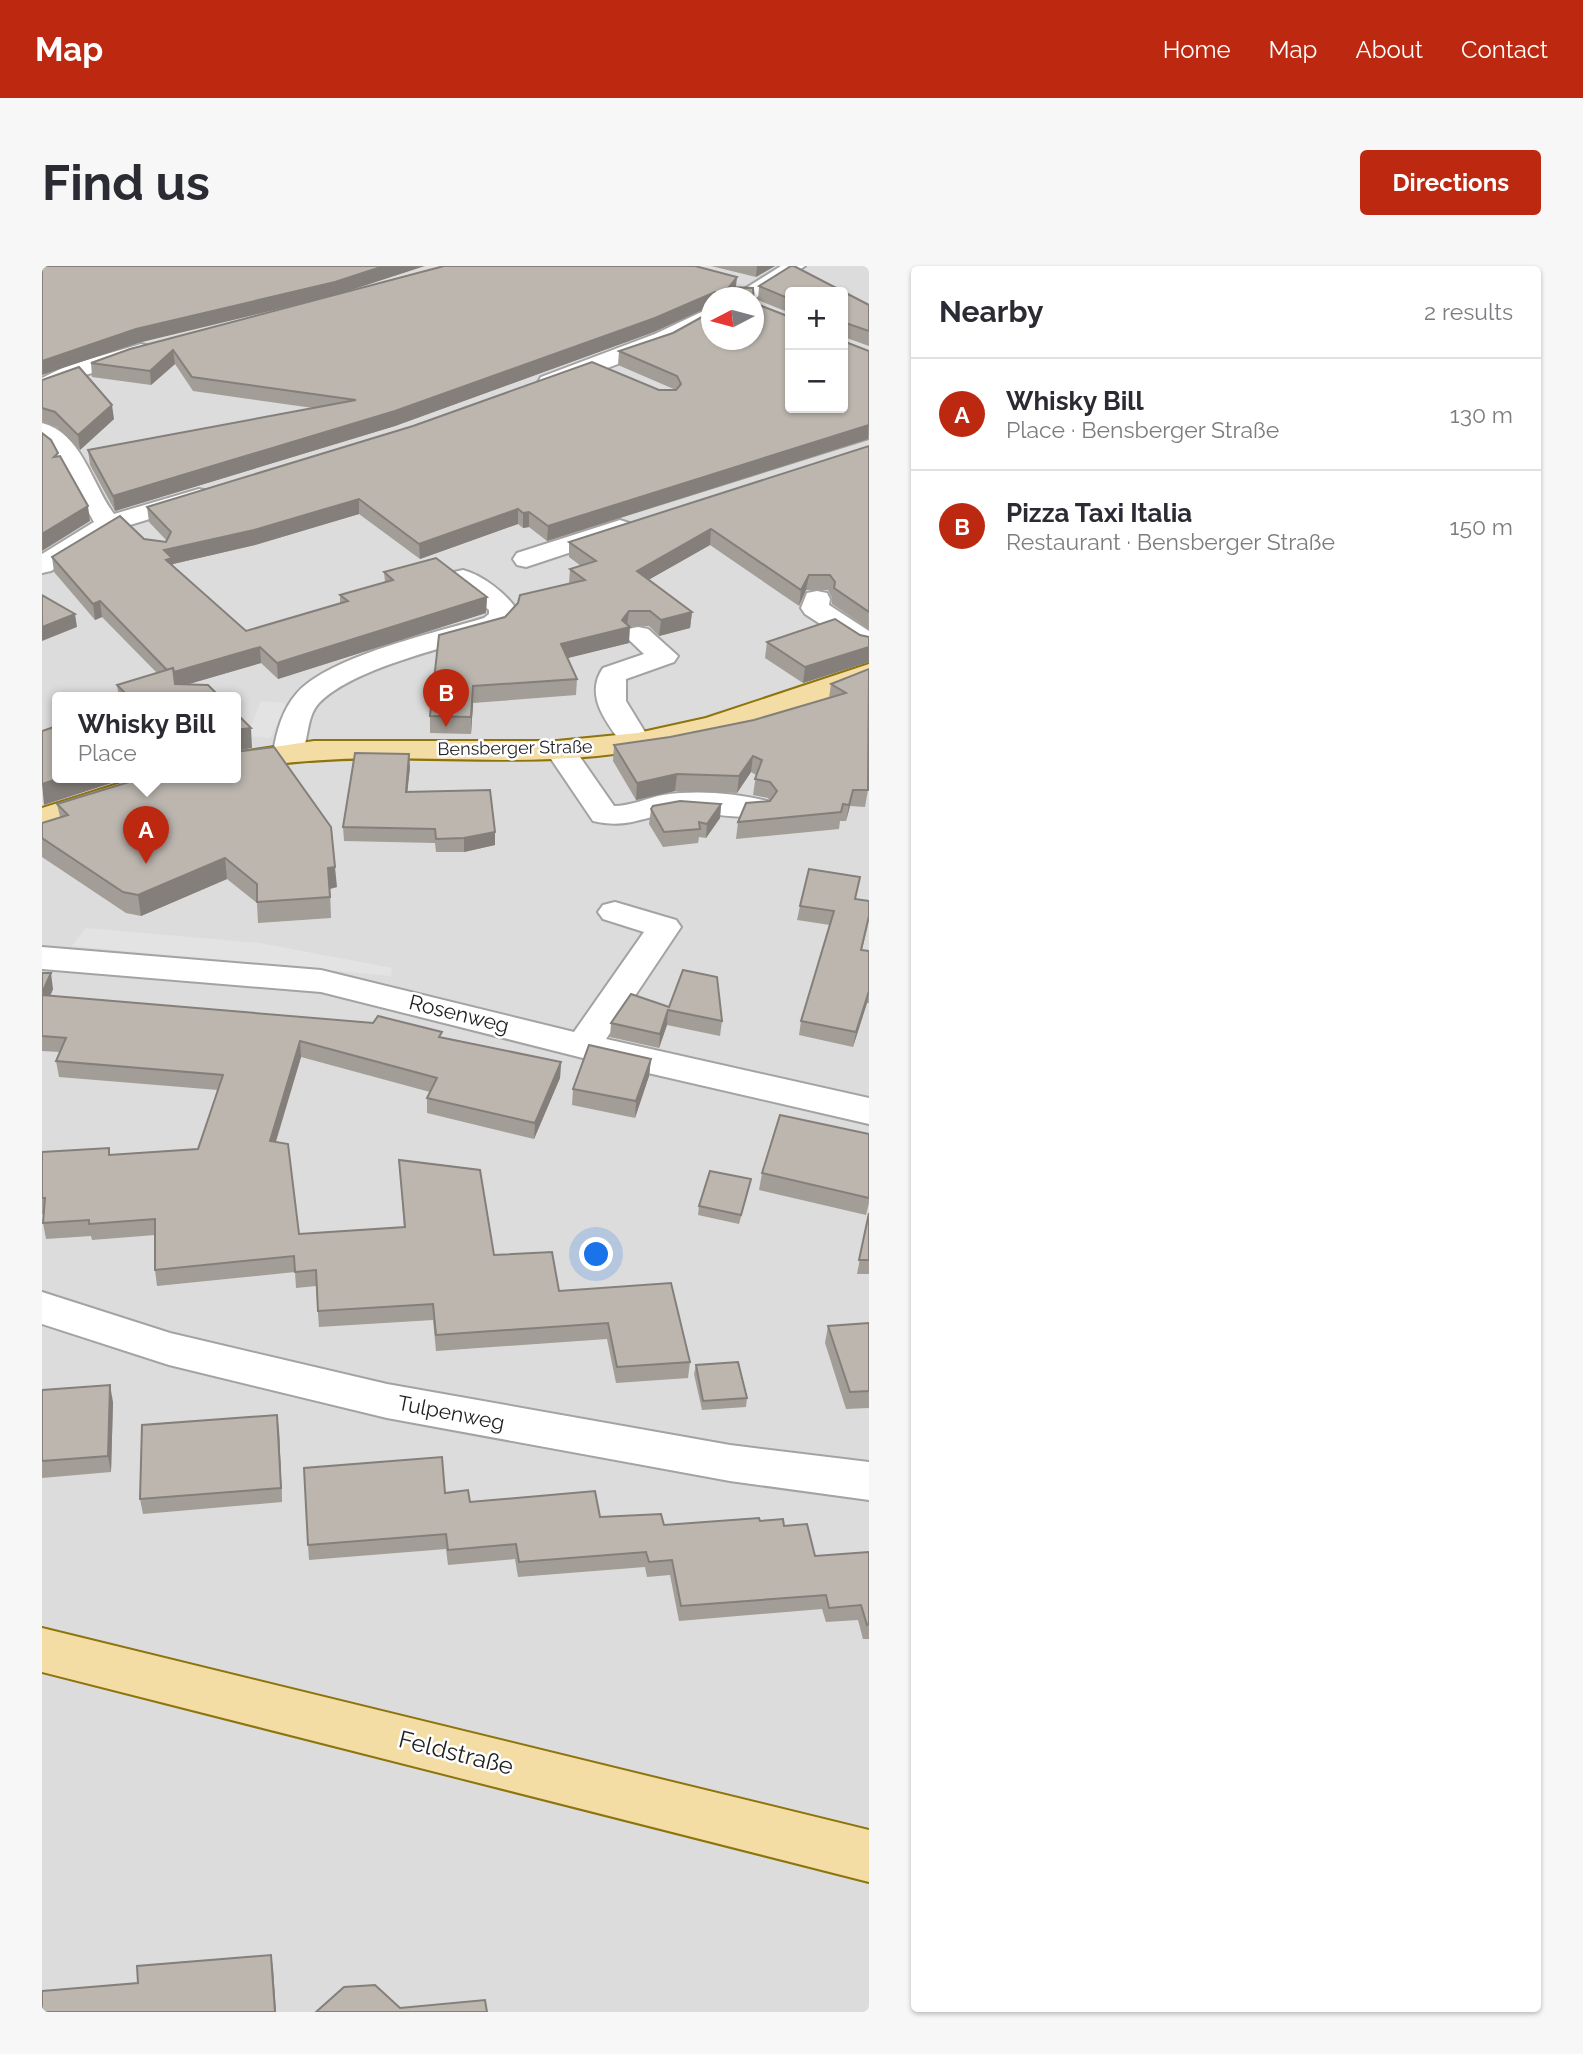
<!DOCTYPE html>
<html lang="en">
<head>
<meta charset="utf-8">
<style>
  :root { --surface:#fff; --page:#f7f7f7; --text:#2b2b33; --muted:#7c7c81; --line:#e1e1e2; --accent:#bd2810 }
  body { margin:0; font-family:Raleway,sans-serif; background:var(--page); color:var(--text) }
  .controls { position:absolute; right:21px; top:21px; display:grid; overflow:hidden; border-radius:7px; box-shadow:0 2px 5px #0004 }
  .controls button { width:63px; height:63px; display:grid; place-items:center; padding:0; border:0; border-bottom:2px solid var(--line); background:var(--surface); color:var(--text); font:35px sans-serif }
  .compass { position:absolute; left:659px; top:21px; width:63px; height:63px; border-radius:50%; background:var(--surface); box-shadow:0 2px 5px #0004; rotate:264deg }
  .you { position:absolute; left:555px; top:989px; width:24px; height:24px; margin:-18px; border:5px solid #fff; border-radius:50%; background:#1a73e8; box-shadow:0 0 0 10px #1a73e833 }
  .badge { display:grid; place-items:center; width:46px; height:46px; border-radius:50%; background:var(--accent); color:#fff; font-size:23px; font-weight:700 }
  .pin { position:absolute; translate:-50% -58px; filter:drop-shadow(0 2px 4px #0008) }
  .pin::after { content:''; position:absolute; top:37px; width:24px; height:21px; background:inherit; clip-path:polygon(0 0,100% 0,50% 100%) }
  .popup { position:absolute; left:10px; top:426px; width:189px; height:91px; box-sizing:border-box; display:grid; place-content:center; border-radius:7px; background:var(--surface); filter:drop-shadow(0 2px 5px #0005); font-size:23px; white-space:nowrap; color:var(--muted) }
  .popup b { font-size:26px; color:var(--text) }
  .popup::after { content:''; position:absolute; left:50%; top:100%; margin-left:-14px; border:14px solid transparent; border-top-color:var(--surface) }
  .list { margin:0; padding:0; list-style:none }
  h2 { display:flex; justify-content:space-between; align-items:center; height:91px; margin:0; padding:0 28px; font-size:30px }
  h2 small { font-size:23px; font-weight:400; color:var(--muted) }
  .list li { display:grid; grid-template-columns:46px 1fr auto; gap:21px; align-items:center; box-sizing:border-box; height:112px; padding:0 28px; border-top:2px solid var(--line) }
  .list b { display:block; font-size:26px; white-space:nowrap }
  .list p { margin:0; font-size:23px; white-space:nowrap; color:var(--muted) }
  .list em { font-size:23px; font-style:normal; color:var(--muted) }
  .map { position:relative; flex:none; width:827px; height:1746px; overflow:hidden; border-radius:7px }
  header { display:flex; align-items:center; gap:42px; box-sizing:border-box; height:98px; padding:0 35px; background:var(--accent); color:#fff }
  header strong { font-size:33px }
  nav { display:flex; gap:38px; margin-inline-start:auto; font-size:24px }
  .intro { display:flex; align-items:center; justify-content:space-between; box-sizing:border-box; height:168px; padding:0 42px }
  h1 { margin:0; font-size:49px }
  .button { padding:18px 32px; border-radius:7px; background:var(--accent); color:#fff; font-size:24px; font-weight:700 }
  main { display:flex; gap:42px; padding:0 42px }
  aside { flex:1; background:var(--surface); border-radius:7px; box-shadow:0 2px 5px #0004 }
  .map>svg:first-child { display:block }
  .residential { fill:#dddcdc; fill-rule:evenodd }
  .parking { fill:#e3e3e3 }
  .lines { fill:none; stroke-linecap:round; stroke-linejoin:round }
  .minor-casing { stroke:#a3a3a3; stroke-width:4 }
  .major-casing { stroke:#8d740c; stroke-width:4 }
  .minor { fill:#fff; fill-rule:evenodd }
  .major { fill:#f4dda5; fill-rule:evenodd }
  .wall { fill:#a29d96 }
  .shaded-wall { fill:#847f7a }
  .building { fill:#bcb6af; stroke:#847f7a; stroke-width:2 }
  .labels { text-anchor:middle; stroke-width:5; stroke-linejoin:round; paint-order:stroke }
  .far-street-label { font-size:18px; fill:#1f1f1f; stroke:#fff }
  .street-label { font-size:21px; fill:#1f1f1f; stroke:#fff }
  .near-street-label { font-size:24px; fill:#1f1f1f; stroke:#fff }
</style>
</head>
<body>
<header>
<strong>Map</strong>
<nav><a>Home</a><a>Map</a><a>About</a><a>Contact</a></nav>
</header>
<div class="intro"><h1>Find us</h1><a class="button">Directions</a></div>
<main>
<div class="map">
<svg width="827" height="1746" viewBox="0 0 827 1746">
  <rect width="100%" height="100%" fill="#efede6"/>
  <path class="residential" d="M 0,0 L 827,0 L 827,1746 L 0,1746 ZM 748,26 L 801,26 L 801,142 L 748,142 ZM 670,32 L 712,32 L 712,74 L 670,74 ZM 15,432 L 193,432 L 193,512 L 15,512 Z"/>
  <g class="parking">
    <path d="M 219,435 L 242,437 L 244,440 L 228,472 L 205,470 Z"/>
    <path d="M 44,662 L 218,677 L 350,702 L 349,710 L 30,680 Z"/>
  </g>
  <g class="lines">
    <g class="minor-casing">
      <g id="minor">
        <path d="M 739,0 L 763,0 L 712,33 L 688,32 Z"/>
        <path d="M 670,41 L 670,56 L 629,78 L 515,121 L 499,121 L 496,116 L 499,111 L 613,68 Z"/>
        <path d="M 99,78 L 107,80 L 110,85 L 107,90 L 40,110 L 0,127 L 0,112 L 24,100 Z"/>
        <path d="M 0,157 C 40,167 50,219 72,248 L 157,223 L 166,225 L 169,230 L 166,235 L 75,263 L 9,305 L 0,307 L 0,288 L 52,256 L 13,187 L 0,176 Z"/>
        <path d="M 578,254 L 587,257 L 591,262 L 587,267 L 484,301 L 475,299 L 471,293 L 475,287 Z"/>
        <path d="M 421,304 C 440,309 464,327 475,344 L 474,351 L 462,364 C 413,379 312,401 277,437 C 263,452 268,476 257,492 L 246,495 L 235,492 L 231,486 C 235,465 240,444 255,427 C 288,390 393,367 442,352 L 447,348 L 447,344 L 408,312 L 412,306 Z"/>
        <path d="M 775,325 L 785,327 L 788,333 L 787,339 L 827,365 L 827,385 L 817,383 L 763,348 L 759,342 L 765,327 Z"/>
        <path d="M 596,361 L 606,363 L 636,390 L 632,396 L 584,413 L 584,435 L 609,476 L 605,482 L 594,485 L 583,482 C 567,459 541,431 561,402 L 602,388 L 582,369 L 586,363 Z"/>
        <path d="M 518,475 L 529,478 L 572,540 C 589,540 605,532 621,529 C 654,524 693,527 725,535 L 730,542 L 725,549 C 698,555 666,545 637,547 C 603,548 588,564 551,555 L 503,484 L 507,478 Z"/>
        <path d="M 573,636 L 634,654 L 639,661 L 564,773 L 827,832 L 827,858 L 541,792 L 279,726 L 0,703 L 0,681 L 279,704 L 532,766 L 602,666 L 561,653 L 556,646 L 561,639 Z"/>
        <path d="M 0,1026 L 128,1067 L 345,1118 L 688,1179 L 827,1196 L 827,1234 L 688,1215 L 345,1152 L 127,1099 L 0,1058 Z"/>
      </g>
    </g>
    <g class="major-casing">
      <g id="major">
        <path d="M 827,398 L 827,417 C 739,448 649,481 555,490 C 432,502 317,480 193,505 L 193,487 L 272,475 L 515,475 L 596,467 L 664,452 Z"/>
        <path d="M 95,512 L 143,512 L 139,519 L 0,561 L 0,542 Z"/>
        <path d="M 0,1362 L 827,1564 L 827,1616 L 0,1406 Z"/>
      </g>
    </g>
    <use href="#minor" class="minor"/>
    <use href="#major" class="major"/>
  </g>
  <g class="wall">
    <path d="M 669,0 L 733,0 L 714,11 Z"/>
    <path d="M 399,1 L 695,11 L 694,21 L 712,37 L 748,142 L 827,85 L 827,174 L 505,275 L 487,261 L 481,262 L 476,258 L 378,293 L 317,248 L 213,279 L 131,298 L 131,300 L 204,365 L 298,337 L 298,329 L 343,316 L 342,306 L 445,331 L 444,347 L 236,413 L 219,397 L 146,418 L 179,432 L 77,432 L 75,419 L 115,407 L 60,351 L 53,354 L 12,306 L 10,291 L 102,273 L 124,276 L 125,275 L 107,256 L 105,241 L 617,124 L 634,124 L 576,99 L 577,85 L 711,74 L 669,32 L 669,40 L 612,66 L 353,160 L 73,245 L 48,199 L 46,184 L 271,142 L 151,125 L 133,98 L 109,119 L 50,111 L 49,97 Z"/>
    <path d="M 717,20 L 827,39 L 827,80 L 802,71 L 801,71 L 748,26 L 748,47 L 716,34 Z"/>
    <path d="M 0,114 L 72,153 L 38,184 L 15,161 L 0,155 Z"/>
    <path d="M 827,180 L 827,363 L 790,338 L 790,332 L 786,324 L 764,324 L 757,340 L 668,279 L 606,314 L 650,346 L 648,362 L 617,370 L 607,360 L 587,360 L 587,377 L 525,392 L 535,413 L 534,429 L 431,437 L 429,468 L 388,467 L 388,450 L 463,351 L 527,317 L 528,303 L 539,300 L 527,291 L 527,276 Z"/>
    <path d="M 818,369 L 827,371 L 827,396 L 761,417 L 723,392 L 725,376 Z"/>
    <path d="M 827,403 L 827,503 L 826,503 L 826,524 L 823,541 L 808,540 L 804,555 L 798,555 L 797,563 L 694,573 L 696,556 L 727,535 L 726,532 L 711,529 L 714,509 L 709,506 L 695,527 L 633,525 L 594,534 L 571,495 L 572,479 L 628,471 L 712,454 L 787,432 L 789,418 Z"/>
    <path d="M 368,501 L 365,526 L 453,579 L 422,586 L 394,586 L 393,577 L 302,575 L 301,561 Z"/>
    <path d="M 15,538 L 295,621 L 288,623 L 289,652 L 216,657 L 215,637 L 185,613 L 99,650 L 84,647 L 0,591 L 0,557 L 18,551 Z"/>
    <path d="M 679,538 L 678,552 L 664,572 L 657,571 L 656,577 L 621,581 L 607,558 L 609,543 Z"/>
    <path d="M 814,633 L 827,654 L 820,684 L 827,685 L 827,737 L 825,737 L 811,781 L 757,769 L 759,755 L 788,659 L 755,654 L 758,640 Z"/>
    <path d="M 0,707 L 11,723 L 8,730 L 400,771 L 519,796 L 518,812 L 492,873 L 385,847 L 385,832 L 388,826 L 259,791 L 234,876 L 257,968 L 362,962 L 357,894 L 452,989 L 648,1096 L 646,1112 L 574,1117 L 565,1073 L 394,1085 L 391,1054 L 277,1061 L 274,1020 L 254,1022 L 253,1006 L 115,1020 L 113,1004 L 113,969 L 50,974 L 49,970 L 4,973 L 1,957 L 2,948 L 0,948 L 0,886 L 67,882 L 68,889 L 156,883 L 176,824 L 17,811 L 14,795 L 18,786 L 0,785 Z"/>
    <path d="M 627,741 L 680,755 L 678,770 L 625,759 L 617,782 L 568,771 L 569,757 Z"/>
    <path d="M 609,793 L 607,810 L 593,852 L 530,839 L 531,823 Z"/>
    <path d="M 827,868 L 827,937 L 824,949 L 717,924 L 720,907 Z"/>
    <path d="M 707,922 L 697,958 L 656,949 L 657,940 Z"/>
    <path d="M 827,946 L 827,1008 L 815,1008 Z"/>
    <path d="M 827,1057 L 827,1142 L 804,1143 L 783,1077 L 786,1060 Z"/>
    <path d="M 654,1099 L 705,1132 L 704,1141 L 660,1144 L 652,1108 Z"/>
    <path d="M 0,1124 L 71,1136 L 69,1206 L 0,1212 Z"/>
    <path d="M 237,1164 L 240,1236 L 101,1248 L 98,1233 Z"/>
    <path d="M 403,1227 L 428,1236 L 622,1259 L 718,1255 L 742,1260 L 773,1290 L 827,1286 L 827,1373 L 821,1373 L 816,1354 L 784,1356 L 780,1343 L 637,1355 L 628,1309 L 605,1311 L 603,1301 L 476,1311 L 473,1293 L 406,1299 L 404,1283 L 267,1294 L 266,1279 Z"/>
  </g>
  <g class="shaded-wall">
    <path d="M 342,0 L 383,0 L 294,29 L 96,77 L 0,109 L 0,95 L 94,63 Z"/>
    <path d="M 715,0 L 733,0 L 714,11 Z"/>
    <path d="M 695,11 L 693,24 L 687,21 Z"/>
    <path d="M 673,26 L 673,32 L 669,32 L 669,40 L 612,66 L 353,160 L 73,245 L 71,230 Z"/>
    <path d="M 804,57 L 802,71 L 801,71 L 801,59 Z"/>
    <path d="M 131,84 L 133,98 L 109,119 L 108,105 Z"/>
    <path d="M 70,139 L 72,153 L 38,184 L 36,169 Z"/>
    <path d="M 827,159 L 826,173 L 505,275 L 506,260 Z"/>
    <path d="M 317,233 L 317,248 L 213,279 L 131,298 L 132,308 L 125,299 L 122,284 Z"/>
    <path d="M 46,240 L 48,255 L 0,285 L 0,268 Z"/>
    <path d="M 476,243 L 476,258 L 378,293 L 377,278 Z"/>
    <path d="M 487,246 L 487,261 L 481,262 L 481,247 Z"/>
    <path d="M 669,263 L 668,279 L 594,321 L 595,305 Z"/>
    <path d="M 767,309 L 764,324 L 757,340 L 759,324 Z"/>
    <path d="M 445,331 L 444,347 L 236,413 L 235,397 Z"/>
    <path d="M 58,335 L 60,351 L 53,354 L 51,338 Z"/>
    <path d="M 587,345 L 585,360 L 588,361 L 587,377 L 518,394 L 519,378 L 580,354 Z"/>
    <path d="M 650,346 L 648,362 L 617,370 L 619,354 Z"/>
    <path d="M 33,348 L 35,361 L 0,375 L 0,361 Z"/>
    <path d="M 218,381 L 219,397 L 130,423 L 128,407 Z"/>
    <path d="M 827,381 L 827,396 L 761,417 L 763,401 Z"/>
    <path d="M 431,420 L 431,437 L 429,468 L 429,451 Z"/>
    <path d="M 209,462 L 210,482 L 193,485 L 193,464 Z"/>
    <path d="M 367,488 L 368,501 L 364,539 L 364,526 Z"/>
    <path d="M 711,490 L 709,506 L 695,527 L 697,510 Z"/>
    <path d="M 635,508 L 633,525 L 594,534 L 595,517 Z"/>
    <path d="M 18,512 L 85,512 L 2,539 L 0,518 Z"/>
    <path d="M 811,524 L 808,540 L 804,555 L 807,539 Z"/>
    <path d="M 679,538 L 678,552 L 664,572 L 665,558 Z"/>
    <path d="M 453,566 L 453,579 L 422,586 L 422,572 Z"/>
    <path d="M 183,592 L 185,613 L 99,650 L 96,629 Z"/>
    <path d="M 293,601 L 295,621 L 287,623 L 286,602 Z"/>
    <path d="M 9,707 L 11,723 L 2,745 L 0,727 Z"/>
    <path d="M 827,725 L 825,737 L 811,781 L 814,766 Z"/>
    <path d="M 626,744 L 625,759 L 617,782 L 618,768 Z"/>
    <path d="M 258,775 L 259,791 L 229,891 L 228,875 Z"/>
    <path d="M 609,793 L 607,810 L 593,852 L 594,835 Z"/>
    <path d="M 519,796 L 518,812 L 492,873 L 493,857 Z"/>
    <path d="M 68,1119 L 71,1136 L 69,1206 L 66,1190 Z"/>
    <path d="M 235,1149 L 237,1164 L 240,1236 L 239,1222 Z"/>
    <path d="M 229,1689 L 231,1702 L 234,1746 L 233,1746 Z"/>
  </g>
  <g class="building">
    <path d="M 0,0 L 342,0 L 293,16 L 94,63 L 0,95 Z"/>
    <path d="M 402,0 L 653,0 L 695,11 L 687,21 L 711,22 L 712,37 L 748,51 L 748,142 L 801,142 L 801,75 L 827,85 L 827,159 L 506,260 L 487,246 L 481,247 L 476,243 L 377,278 L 317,233 L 212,264 L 122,284 L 130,292 L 124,294 L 204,365 L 306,335 L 298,329 L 351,314 L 342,306 L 394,292 L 445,331 L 235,397 L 218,381 L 132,406 L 131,402 L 125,404 L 58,335 L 51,338 L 10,291 L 78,250 L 102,273 L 124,276 L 129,266 L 105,241 L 371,160 L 550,96 L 617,124 L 634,124 L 639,118 L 635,110 L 577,85 L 631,67 L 669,46 L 669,74 L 711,74 L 711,32 L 673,32 L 673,26 L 613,52 L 353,145 L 71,230 L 46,184 L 314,134 L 150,111 L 131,84 L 108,105 L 49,97 L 88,83 Z"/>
    <path d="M 749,0 L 752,0 L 827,39 L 827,65 L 804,57 L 801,59 L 801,26 L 748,26 L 748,33 L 717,20 Z"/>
    <path d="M 37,101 L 70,139 L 36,169 L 13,146 L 0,142 L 0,114 Z"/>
    <path d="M 0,167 L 9,174 L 16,187 L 12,191 L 18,190 L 46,240 L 0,268 Z"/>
    <path d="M 827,180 L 827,346 L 792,322 L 793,316 L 788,309 L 767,309 L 759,324 L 669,263 L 595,305 L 650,346 L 619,354 L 608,345 L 587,345 L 580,354 L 588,361 L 519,378 L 535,413 L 431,420 L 429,451 L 388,450 L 397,369 L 463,351 L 476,337 L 478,329 L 543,314 L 528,303 L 554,295 L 527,276 Z"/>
    <path d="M 0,329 L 33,348 L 0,361 Z"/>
    <path d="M 793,353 L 818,369 L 827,371 L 827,381 L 763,401 L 725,376 Z"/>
    <path d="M 131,402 L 133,418 L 166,419 L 179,432 L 88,432 L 75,419 Z"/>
    <path d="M 827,403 L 826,524 L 811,524 L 807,539 L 801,538 L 799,546 L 696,556 L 704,537 L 728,535 L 735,525 L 728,516 L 713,513 L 720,494 L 711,490 L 697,510 L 635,508 L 595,517 L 572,479 L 628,471 L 712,454 L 804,427 L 789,418 Z"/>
    <path d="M 193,446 L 209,462 L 193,464 Z"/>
    <path d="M 15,460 L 15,512 L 18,512 L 0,518 L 0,465 Z"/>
    <path d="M 232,481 L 289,561 L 293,601 L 286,602 L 288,631 L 215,636 L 215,618 L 183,592 L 96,629 L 81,626 L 0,572 L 0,557 L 26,549 L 15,538 L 100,512 L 193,512 L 193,486 Z"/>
    <path d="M 313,487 L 367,488 L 364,526 L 448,524 L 453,566 L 422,572 L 394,573 L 393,563 L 301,561 Z"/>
    <path d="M 638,535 L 679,538 L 665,558 L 657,556 L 658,563 L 622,566 L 609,543 L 611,540 Z"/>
    <path d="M 767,603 L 818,611 L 813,633 L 827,635 L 827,650 L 819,684 L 827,685 L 827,725 L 814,766 L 759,755 L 792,645 L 758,640 Z"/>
    <path d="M 641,704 L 675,711 L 680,755 L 626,744 L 618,768 L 569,757 L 589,728 L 627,741 Z"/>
    <path d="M 0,707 L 9,707 L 0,727 Z"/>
    <path d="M 0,729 L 331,757 L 336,750 L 400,766 L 397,771 L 519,796 L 493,857 L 385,832 L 395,812 L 258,775 L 228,875 L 246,878 L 257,968 L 363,961 L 357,894 L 438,904 L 452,989 L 510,986 L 517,1025 L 629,1017 L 648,1096 L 575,1101 L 566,1057 L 394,1069 L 391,1038 L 276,1045 L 274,1004 L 253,1006 L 252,990 L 113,1004 L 113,953 L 47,958 L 47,954 L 1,957 L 3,932 L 0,932 L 0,886 L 67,882 L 67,889 L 156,883 L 181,809 L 14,795 L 24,772 L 0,770 Z"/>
    <path d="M 547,779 L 609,793 L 594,835 L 531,823 Z"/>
    <path d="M 738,849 L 827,868 L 827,932 L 720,907 Z"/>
    <path d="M 668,905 L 709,913 L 699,949 L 657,940 Z"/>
    <path d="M 827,947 L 827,994 L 817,994 Z"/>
    <path d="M 827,1057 L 827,1125 L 808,1126 L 786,1060 Z"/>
    <path d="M 696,1096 L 705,1132 L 661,1135 L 654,1099 Z"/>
    <path d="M 68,1119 L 66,1190 L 0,1195 L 0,1124 Z"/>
    <path d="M 235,1149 L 239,1222 L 98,1233 L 100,1159 Z"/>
    <path d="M 400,1191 L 403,1227 L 426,1224 L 428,1236 L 553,1225 L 558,1251 L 619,1248 L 622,1259 L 717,1252 L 718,1255 L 741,1253 L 742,1260 L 765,1258 L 773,1290 L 827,1286 L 827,1358 L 825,1359 L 819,1339 L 787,1342 L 784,1329 L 639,1340 L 630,1294 L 607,1296 L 604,1286 L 477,1296 L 474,1278 L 406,1284 L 404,1268 L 266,1279 L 262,1202 Z"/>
    <path d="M 229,1689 L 233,1746 L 0,1746 L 0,1725 L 96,1717 L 95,1700 Z"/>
    <path d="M 333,1719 L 358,1742 L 443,1734 L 445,1746 L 274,1746 L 302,1721 Z"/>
  </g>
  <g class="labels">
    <g class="far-street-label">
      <text transform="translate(473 482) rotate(-1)" y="6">Bensberger Straße</text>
    </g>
    <g class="street-label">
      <text transform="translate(417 748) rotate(14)" y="7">Rosenweg</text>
      <text transform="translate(409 1147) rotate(11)" y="7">Tulpenweg</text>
    </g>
    <g class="near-street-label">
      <text transform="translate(414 1487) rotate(14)" y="8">Feldstraße</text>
    </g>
  </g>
</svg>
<div class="controls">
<button>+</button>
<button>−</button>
</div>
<svg class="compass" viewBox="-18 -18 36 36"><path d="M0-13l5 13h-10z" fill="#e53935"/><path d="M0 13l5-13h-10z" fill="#7c7c81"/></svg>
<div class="you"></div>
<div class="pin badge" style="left:104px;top:598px">A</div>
<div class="popup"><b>Whisky Bill</b>Place</div>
<div class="pin badge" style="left:404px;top:461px">B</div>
</div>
<aside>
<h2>Nearby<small>2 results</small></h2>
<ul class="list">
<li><span class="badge">A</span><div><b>Whisky Bill</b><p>Place · Bensberger Straße</p></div><em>130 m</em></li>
<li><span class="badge">B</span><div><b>Pizza Taxi Italia</b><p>Restaurant · Bensberger Straße</p></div><em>150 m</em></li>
</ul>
</aside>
</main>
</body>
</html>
